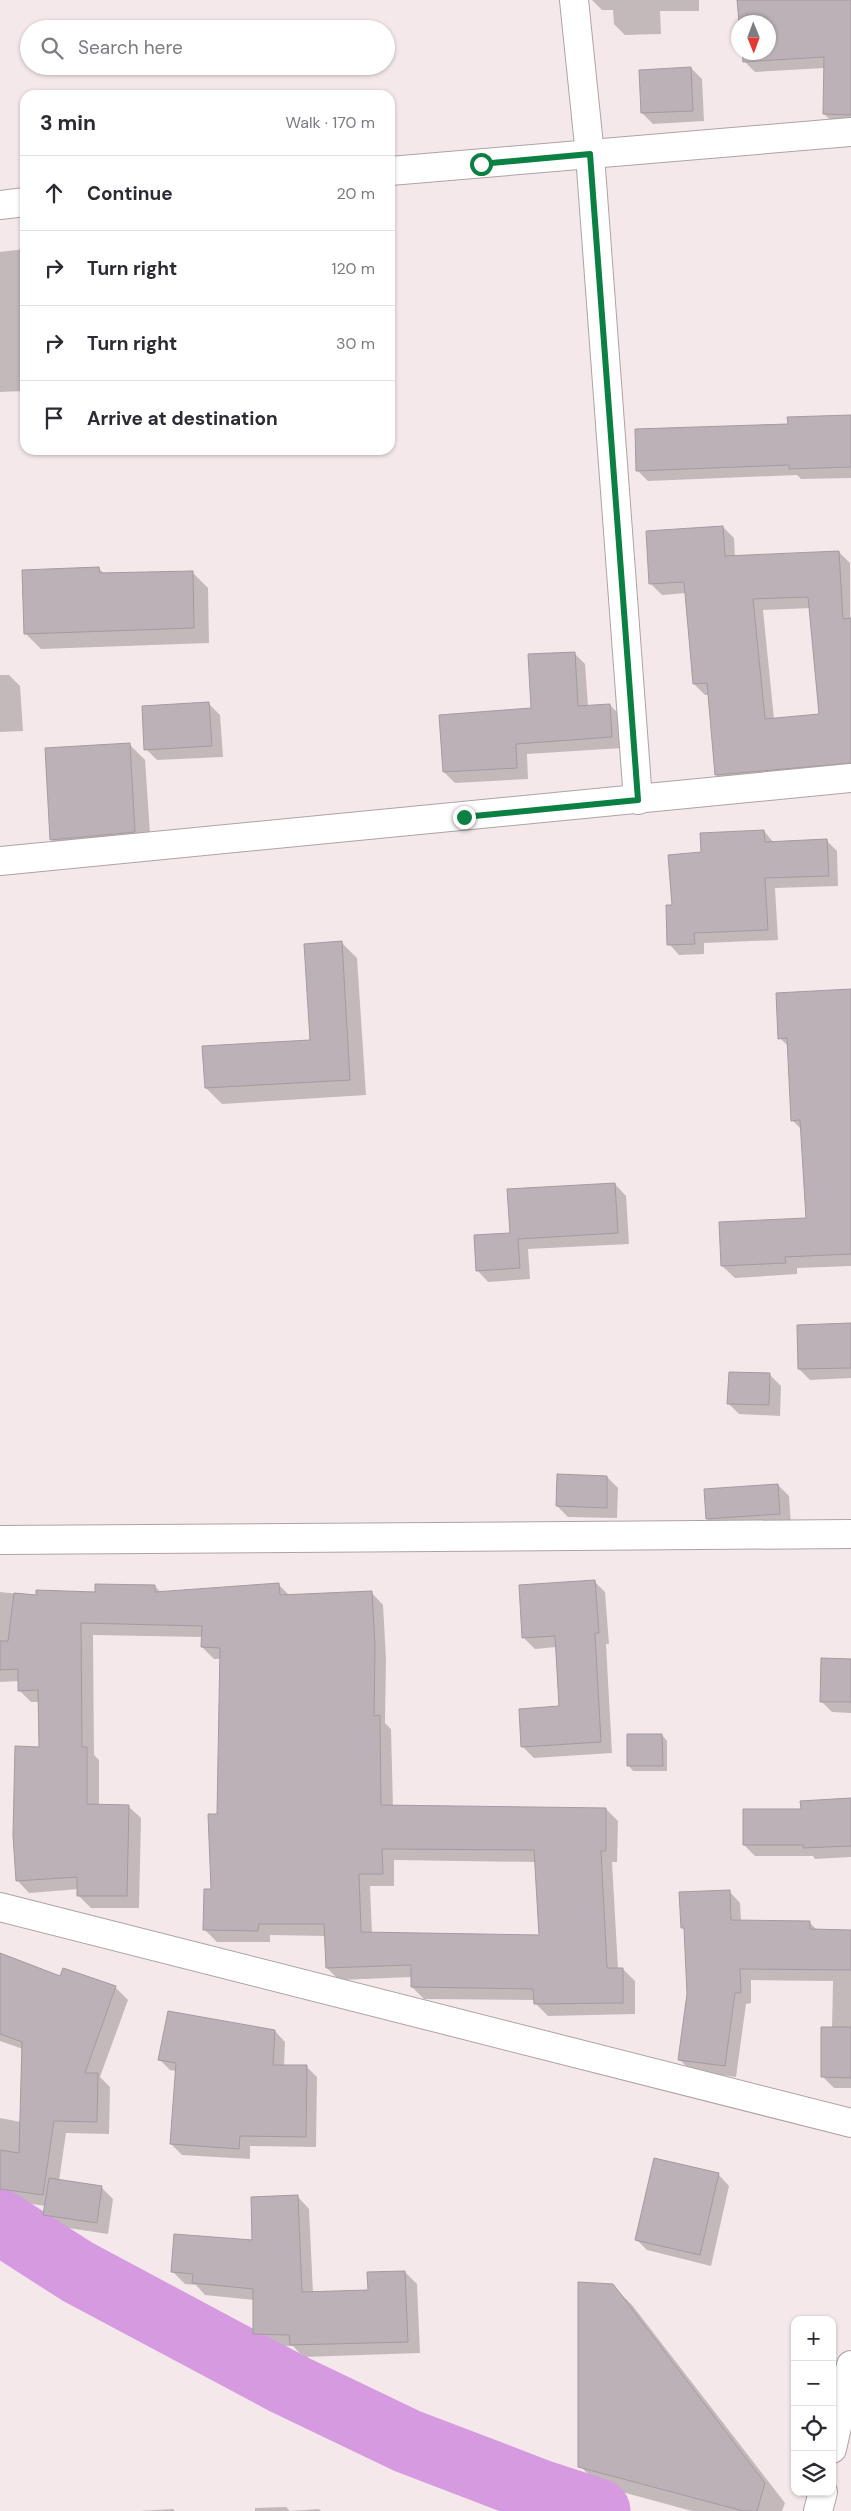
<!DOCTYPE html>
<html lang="en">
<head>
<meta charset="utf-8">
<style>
  :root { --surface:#fff; --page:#f2f2f3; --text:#2b2b33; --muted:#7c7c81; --line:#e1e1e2 }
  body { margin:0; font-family:"DM Sans",sans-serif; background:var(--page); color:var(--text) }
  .controls { position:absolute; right:15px; bottom:15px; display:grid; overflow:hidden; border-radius:10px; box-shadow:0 1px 4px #0004 }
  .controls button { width:45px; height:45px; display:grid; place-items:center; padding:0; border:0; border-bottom:1px solid var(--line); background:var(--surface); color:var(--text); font:25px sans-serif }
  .compass { position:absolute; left:731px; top:15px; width:45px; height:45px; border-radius:50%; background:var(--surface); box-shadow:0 1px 4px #0004; rotate:179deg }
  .stop { position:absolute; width:15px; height:15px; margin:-11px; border:4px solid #0b8043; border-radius:50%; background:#fff }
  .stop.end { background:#0b8043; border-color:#fff; box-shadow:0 1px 5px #0008 }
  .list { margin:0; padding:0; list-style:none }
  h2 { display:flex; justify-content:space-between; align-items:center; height:65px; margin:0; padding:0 20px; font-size:21px }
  h2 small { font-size:16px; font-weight:400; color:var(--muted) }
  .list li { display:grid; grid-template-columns:32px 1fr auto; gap:15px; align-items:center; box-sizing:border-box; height:75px; padding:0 20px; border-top:1px solid var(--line) }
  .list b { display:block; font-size:19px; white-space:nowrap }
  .list em { font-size:16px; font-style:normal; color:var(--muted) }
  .icon { flex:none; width:28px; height:28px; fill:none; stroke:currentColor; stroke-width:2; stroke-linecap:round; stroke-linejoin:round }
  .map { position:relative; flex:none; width:851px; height:2511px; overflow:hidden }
  .search { position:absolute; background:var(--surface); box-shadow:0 1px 4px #0004; left:20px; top:20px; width:375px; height:55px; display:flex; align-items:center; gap:12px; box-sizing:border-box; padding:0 18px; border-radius:28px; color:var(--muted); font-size:19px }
  .panel { position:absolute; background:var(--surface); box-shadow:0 1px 4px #0004; left:20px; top:90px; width:375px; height:365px; border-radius:15px }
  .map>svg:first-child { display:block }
  .shadow { fill:#0003; fill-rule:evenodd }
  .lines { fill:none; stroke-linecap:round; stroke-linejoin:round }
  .river { stroke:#d69ae0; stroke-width:65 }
  .building { fill:#bbb1b6; stroke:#a49ba0; fill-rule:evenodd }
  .minor-casing { stroke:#aea3a4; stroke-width:30 }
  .tertiary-casing { stroke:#aea3a4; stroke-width:30 }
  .secondary-casing { stroke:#aea3a4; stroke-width:30 }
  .minor { stroke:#fff; stroke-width:28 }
  .tertiary { stroke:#fff; stroke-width:28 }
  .secondary { stroke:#fff; stroke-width:28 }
  .route { stroke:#0b8043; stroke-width:6 }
</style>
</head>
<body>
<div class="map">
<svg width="851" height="2511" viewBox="0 0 851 2511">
  <rect width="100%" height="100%" fill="#f4e8ea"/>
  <g class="shadow">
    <path d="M 592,0 L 699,0 L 699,11 L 660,11 L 661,34 L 625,35 L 614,24 L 613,10 L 602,10 Z"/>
    <path d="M 738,0 L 851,0 L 851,124 L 835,124 L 824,114 L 825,68 L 755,72 L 744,61 L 768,52 L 768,22 L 740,22 Z"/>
    <path d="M 691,68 L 702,79 L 704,121 L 653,124 L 642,113 Z"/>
    <path d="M 25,249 L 25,391 L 0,392 L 0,252 Z"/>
    <path d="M 390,345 L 393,394 L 390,394 Z"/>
    <path d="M 851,416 L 851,478 L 801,479 L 797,475 L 648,481 L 637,470 L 789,425 Z"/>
    <path d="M 723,527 L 734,538 L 735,557 L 839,552 L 850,563 L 851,774 L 727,786 L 716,775 L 709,695 L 705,695 L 694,684 L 686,593 L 662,595 L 651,584 ZM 811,608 L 820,715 L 774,719 L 763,610 Z"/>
    <path d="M 99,569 L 105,574 L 192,572 L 208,588 L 209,643 L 41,649 L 25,633 Z"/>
    <path d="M 574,653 L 585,664 L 588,706 L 610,705 L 621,716 L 623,748 L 527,754 L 528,779 L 455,783 L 444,772 L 532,710 Z"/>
    <path d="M 0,675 L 9,675 L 20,686 L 23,731 L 0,732 Z"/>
    <path d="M 209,704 L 220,715 L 223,757 L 157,760 L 146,749 Z"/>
    <path d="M 129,744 L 145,760 L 151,848 L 68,856 L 52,840 Z"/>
    <path d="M 764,831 L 774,843 L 827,841 L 837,851 L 838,886 L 775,888 L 778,940 L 704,943 L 704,954 L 679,955 L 669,944 L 674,906 L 702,853 Z"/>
    <path d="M 341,942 L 357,958 L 366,1095 L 222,1104 L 206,1088 L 312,1041 Z"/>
    <path d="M 851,991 L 851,1266 L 797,1268 L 797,1274 L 735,1278 L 722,1266 L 807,1219 L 802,1130 L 792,1120 L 789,1047 L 780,1038 Z"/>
    <path d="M 615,1184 L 626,1196 L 629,1244 L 528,1249 L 530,1279 L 488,1282 L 477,1270 L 511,1234 Z"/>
    <path d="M 851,1325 L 851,1378 L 810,1380 L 799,1369 Z"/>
    <path d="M 770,1375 L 781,1386 L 780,1416 L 739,1414 L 728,1403 Z"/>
    <path d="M 607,1477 L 618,1488 L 617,1518 L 568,1517 L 557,1506 Z"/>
    <path d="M 778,1485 L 789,1496 L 791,1525 L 718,1530 L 707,1519 Z"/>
    <path d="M 594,1581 L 605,1592 L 609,1644 L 606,1644 L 612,1753 L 534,1758 L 523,1747 L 560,1707 L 556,1647 L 535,1649 L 524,1638 Z"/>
    <path d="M 278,1584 L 290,1596 L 371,1592 L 383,1605 L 386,1659 L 385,1723 L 391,1729 L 393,1807 L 606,1809 L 618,1821 L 617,1862 L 612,1862 L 618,1969 L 623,1969 L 635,1981 L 635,2014 L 548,2016 L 536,2004 L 535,2000 L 424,1999 L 412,1987 L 412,1977 L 339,1980 L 327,1968 L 326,1936 L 270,1935 L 270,1942 L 217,1942 L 204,1929 L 212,1890 L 219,1815 L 221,1659 L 214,1659 L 202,1647 L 202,1637 L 93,1635 L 94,1755 L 99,1760 L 99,1806 L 128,1806 L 141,1818 L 139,1908 L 91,1908 L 79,1896 L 79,1889 L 29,1893 L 17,1880 L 40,1748 L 39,1702 L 31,1702 L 19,1690 L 19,1681 L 0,1682 L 0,1592 L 37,1596 L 96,1593 L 155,1586 L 161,1593 ZM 394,1860 L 536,1862 L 540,1936 L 372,1934 L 370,1886 L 394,1886 Z"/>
    <path d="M 851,1660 L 851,1713 L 832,1712 L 821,1701 Z"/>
    <path d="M 662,1735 L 667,1741 L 667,1771 L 633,1771 L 628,1765 Z"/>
    <path d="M 851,1799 L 851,1857 L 815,1859 L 813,1856 L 755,1856 L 744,1845 L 802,1810 Z"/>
    <path d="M 729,1891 L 740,1903 L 741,1922 L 809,1922 L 817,1930 L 851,1931 L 851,2088 L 834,2088 L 823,2077 L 832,2028 L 833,1981 L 751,1980 L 751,2003 L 746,2004 L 736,2077 L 691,2071 L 680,2060 L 688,1994 L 686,1931 L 682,1927 Z"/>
    <path d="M 0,1959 L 61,1977 L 115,1987 L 128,2000 L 100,2077 L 110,2087 L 109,2134 L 66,2133 L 59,2181 L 102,2188 L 113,2199 L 108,2234 L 55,2226 L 44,2215 L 46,2206 L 5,2200 L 0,2195 L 0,2118 L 21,2122 L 23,2049 L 0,2041 Z"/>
    <path d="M 275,2031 L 285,2042 L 284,2066 L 306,2066 L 317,2077 L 316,2147 L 250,2146 L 250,2159 L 182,2155 L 171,2144 L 176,2071 L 170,2070 L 160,2060 Z"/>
    <path d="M 718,2174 L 729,2186 L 711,2266 L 647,2250 L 636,2239 Z"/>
    <path d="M 297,2196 L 309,2209 L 313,2293 L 369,2291 L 405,2272 L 417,2284 L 420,2353 L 303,2357 L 293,2346 L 267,2346 L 255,2334 L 254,2300 L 205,2295 L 196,2285 L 185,2284 L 173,2272 L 254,2241 Z"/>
    <path d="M 612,2285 L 632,2305 L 785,2503 L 782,2511 L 692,2511 L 600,2486 L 580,2466 Z"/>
    <path d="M 286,2507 L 290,2511 L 319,2509 L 321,2511 L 255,2511 L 255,2508 Z"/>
    <path d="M 173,2509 L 175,2511 L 139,2511 Z"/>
  </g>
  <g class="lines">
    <path class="river" d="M 0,2222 L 78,2272 L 286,2383 L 407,2441 L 543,2493 L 598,2511"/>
  </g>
  <g class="building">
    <path d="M 737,0 L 851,0 L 851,115 L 823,114 L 824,57 L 743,62 L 742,52 L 768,52 L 768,22 L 739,22 Z"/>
    <path d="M 691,67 L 693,111 L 641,113 L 639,70 Z"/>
    <path d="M 851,415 L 851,467 L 789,469 L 789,465 L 636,471 L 635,429 L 788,424 L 787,417 Z"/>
    <path d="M 723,526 L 725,556 L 839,551 L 843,619 L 851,618 L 851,763 L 715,775 L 707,683 L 693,684 L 684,582 L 649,584 L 646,531 ZM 808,597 L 819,714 L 765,719 L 753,599 Z"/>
    <path d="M 99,567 L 100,573 L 193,571 L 194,628 L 24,634 L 22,570 Z"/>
    <path d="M 575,652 L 578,706 L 610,704 L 612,737 L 516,744 L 517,768 L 443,772 L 439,715 L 531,708 L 528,654 Z"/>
    <path d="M 209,702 L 212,746 L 144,750 L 142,706 Z"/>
    <path d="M 130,743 L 135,832 L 50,840 L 45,748 Z"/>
    <path d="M 764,830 L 765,842 L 827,839 L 829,876 L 765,878 L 768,930 L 694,933 L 695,944 L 667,945 L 666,905 L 672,905 L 668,855 L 701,852 L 700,833 Z"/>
    <path d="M 342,941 L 350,1080 L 205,1088 L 202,1046 L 310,1040 L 304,944 Z"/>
    <path d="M 851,989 L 851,1254 L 785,1257 L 786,1263 L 721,1266 L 719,1222 L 806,1218 L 800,1120 L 791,1121 L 787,1038 L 778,1039 L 776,993 Z"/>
    <path d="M 615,1183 L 618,1233 L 518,1239 L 520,1268 L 476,1271 L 474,1235 L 510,1233 L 507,1189 Z"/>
    <path d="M 851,1323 L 851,1368 L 798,1369 L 797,1325 Z"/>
    <path d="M 729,1372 L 770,1373 L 769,1405 L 727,1404 Z"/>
    <path d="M 557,1474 L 607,1476 L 607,1508 L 556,1506 Z"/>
    <path d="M 778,1484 L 780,1514 L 706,1519 L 704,1489 Z"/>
    <path d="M 595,1580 L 599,1633 L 595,1633 L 601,1742 L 521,1747 L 519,1709 L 559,1706 L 555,1636 L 522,1638 L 519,1585 Z"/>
    <path d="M 279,1583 L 280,1595 L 372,1591 L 375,1646 L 374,1716 L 380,1715 L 381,1805 L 606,1808 L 606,1851 L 601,1851 L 607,1968 L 623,1968 L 623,2003 L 534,2004 L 533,1989 L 411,1987 L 411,1965 L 326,1968 L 324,1924 L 259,1924 L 258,1931 L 203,1930 L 204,1889 L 211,1889 L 208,1814 L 217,1814 L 220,1648 L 201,1647 L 202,1626 L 81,1623 L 82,1747 L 87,1747 L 87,1804 L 129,1805 L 127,1896 L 77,1896 L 77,1877 L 16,1881 L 13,1835 L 15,1746 L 39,1747 L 38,1690 L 18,1691 L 18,1669 L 0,1670 L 0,1641 L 8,1641 L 14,1593 L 36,1595 L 36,1590 L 95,1592 L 95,1584 L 155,1585 L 155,1592 ZM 382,1849 L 534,1850 L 539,1935 L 361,1932 L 359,1874 L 383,1874 Z"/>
    <path d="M 821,1658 L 851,1659 L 851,1702 L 820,1702 Z"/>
    <path d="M 627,1734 L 662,1734 L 663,1766 L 627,1766 Z"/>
    <path d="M 851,1798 L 851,1846 L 803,1848 L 803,1845 L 743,1845 L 743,1809 L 801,1809 L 800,1801 Z"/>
    <path d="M 730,1890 L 731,1920 L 810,1921 L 810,1929 L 851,1930 L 851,1970 L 740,1969 L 741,1993 L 735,1993 L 725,2066 L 678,2060 L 687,1994 L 684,1928 L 681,1928 L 679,1892 Z"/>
    <path d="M 0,1953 L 60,1976 L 63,1968 L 116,1986 L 85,2073 L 98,2073 L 97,2122 L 54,2121 L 43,2195 L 0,2189 L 0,2150 L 19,2153 L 22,2042 L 0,2034 Z"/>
    <path d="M 168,2011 L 275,2030 L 273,2065 L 307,2065 L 306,2137 L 240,2136 L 239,2149 L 170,2144 L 176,2063 L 158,2060 Z"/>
    <path d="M 821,2027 L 851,2027 L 851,2078 L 821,2077 Z"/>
    <path d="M 654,2158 L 719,2173 L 700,2255 L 635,2240 Z"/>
    <path d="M 49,2178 L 102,2186 L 97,2223 L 43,2215 Z"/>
    <path d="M 298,2195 L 302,2292 L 368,2290 L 367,2272 L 405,2271 L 408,2342 L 290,2345 L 289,2335 L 253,2334 L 253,2289 L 192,2283 L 193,2274 L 171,2272 L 174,2234 L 252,2240 L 251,2197 Z"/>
    <path d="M 578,2282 L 613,2284 L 765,2483 L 757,2511 L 743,2511 L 578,2467 Z"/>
  </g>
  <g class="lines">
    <g class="minor-casing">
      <g id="minor">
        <path d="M 574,0 L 590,155 L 638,800"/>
        <path d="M 390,171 L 851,132"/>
        <path d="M 0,205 L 25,202"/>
        <path d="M 0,861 L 851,778"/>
        <path d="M 0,1540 L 851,1534"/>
      </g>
    </g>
    <g class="tertiary-casing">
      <path id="tertiary" d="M 0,1907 L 851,2123"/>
    </g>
    <g class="secondary-casing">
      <g id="secondary">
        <path d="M 832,2449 L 851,2365"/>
        <path d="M 818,2511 L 823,2492"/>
      </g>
    </g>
    <use href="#minor" class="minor"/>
    <use href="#tertiary" class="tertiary"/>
    <use href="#secondary" class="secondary"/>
  </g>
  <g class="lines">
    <path class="route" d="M 464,817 L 638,800 L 590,154 L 481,164"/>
  </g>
</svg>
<div class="controls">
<button>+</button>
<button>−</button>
<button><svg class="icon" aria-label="locate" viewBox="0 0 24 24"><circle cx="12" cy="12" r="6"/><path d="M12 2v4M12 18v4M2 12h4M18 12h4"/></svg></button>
<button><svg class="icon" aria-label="layers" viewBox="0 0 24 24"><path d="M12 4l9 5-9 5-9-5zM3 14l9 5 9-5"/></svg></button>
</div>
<svg class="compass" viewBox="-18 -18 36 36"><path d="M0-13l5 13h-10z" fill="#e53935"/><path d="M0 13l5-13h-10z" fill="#7c7c81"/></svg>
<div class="stop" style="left:481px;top:164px"></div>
<div class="stop end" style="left:464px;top:817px"></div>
<div class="search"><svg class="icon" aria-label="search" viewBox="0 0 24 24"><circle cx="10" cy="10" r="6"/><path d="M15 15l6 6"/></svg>Search here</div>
<section class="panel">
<h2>3 min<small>Walk · 170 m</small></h2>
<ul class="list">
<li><svg class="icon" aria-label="ahead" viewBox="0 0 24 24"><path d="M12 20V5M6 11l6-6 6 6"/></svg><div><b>Continue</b></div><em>20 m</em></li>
<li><svg class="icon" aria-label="right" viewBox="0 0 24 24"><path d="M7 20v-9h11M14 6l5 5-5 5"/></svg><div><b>Turn right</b></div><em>120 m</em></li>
<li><svg class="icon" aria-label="right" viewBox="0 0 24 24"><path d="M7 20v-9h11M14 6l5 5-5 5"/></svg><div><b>Turn right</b></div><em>30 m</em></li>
<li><svg class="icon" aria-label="arrive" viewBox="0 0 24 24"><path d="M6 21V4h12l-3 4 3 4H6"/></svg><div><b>Arrive at destination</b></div></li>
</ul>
</section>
</div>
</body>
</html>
